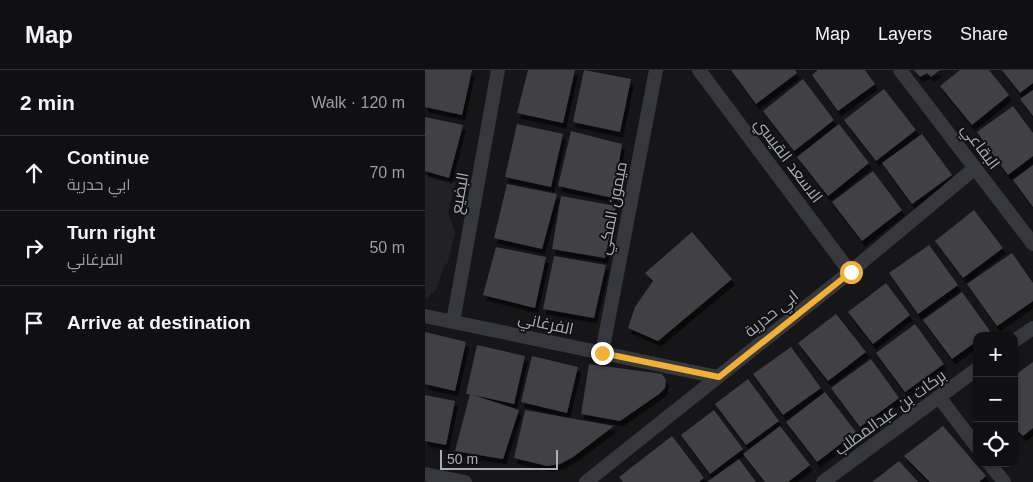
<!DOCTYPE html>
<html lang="en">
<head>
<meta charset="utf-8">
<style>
  :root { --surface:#101012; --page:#1e1e20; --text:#f1f3f6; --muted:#9c9d9f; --line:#303032 }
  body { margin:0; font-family:Arial,Cairo,sans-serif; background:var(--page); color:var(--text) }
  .controls { position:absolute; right:15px; bottom:15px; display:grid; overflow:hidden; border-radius:10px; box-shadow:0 1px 4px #0004 }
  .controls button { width:45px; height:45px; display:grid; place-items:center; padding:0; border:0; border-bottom:1px solid var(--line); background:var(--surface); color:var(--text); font:25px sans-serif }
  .scale { position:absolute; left:15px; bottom:12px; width:118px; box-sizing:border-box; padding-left:5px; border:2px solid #a8adb8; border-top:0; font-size:14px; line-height:18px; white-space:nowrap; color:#a8adb8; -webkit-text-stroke:4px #111113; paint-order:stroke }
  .stop { position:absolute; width:15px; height:15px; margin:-11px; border:4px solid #f2b134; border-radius:50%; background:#fff }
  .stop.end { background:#f2b134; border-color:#fff; box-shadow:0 1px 5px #0008 }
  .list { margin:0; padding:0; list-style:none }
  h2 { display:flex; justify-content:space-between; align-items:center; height:65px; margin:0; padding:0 20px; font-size:21px }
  h2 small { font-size:16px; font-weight:400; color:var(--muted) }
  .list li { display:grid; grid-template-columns:32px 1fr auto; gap:15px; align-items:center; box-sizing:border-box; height:75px; padding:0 20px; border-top:1px solid var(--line) }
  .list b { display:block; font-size:19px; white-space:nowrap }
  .list p { margin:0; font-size:16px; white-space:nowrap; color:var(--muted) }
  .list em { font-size:16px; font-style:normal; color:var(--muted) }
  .icon { flex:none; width:28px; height:28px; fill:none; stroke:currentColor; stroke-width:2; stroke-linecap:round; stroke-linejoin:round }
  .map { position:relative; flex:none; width:608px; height:412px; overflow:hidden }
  header { display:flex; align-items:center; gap:30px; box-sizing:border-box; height:70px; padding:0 25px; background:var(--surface); border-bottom:1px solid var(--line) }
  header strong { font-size:24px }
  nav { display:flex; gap:28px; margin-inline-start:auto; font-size:18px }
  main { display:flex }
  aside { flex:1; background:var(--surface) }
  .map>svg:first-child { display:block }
  .built { fill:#222225 }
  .building { fill:#404145; filter:url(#shadow) }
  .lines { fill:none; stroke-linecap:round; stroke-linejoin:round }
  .street { stroke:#37383d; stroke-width:14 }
  .route { stroke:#f2b134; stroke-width:6 }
  .labels { text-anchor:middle; stroke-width:4; stroke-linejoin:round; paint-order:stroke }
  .street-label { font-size:16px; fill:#a8adb8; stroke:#111113 }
</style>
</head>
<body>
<header>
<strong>Map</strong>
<nav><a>Map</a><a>Layers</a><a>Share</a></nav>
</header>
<main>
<aside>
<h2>2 min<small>Walk · 120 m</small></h2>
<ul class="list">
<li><svg class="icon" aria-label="ahead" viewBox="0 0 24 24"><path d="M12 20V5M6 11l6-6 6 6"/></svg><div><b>Continue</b><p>ابي حدرية</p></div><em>70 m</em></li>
<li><svg class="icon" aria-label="right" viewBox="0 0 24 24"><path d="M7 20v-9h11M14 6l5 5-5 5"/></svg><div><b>Turn right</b><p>الفرغاني</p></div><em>50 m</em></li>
<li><svg class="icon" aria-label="arrive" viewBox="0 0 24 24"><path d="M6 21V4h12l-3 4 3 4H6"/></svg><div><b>Arrive at destination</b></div></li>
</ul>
</aside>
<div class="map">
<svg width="608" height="412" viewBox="0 0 608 412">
  <defs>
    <filter id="shadow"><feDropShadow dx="3" dy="5.5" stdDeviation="0" flood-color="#0009"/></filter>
  </defs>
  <rect width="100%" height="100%" fill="#161618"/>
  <path class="built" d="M 0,105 L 31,112 L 23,142 L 30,162 L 23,192 L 19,196 L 11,220 L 2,228 L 0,227 Z"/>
  <g class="building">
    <path d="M 0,0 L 47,0 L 37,45 L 0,37 Z"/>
    <path d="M 103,0 L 150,0 L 138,53 L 92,43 Z"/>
    <path d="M 159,0 L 206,9 L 195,62 L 148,52 Z"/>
    <path d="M 306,0 L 370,0 L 372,3 L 331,34 Z"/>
    <path d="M 393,0 L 440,0 L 450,14 L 413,41 L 387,5 Z"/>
    <path d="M 489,0 L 515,0 L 506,7 L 502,3 L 495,7 Z"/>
    <path d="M 535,0 L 564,0 L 584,25 L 547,55 L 515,16 Z"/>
    <path d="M 577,0 L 608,0 L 608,13 L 595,23 Z"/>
    <path d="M 378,9 L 409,50 L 369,81 L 338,41 Z"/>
    <path d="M 459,19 L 491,60 L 451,91 L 419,50 Z"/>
    <path d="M 608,20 L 608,46 L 595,29 Z"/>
    <path d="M 588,36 L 608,63 L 608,86 L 583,105 L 552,62 Z"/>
    <path d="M 0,47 L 38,55 L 24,108 L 0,101 Z"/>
    <path d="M 92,54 L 138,64 L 126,117 L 80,107 Z"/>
    <path d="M 414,54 L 444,93 L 403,126 L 372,87 Z"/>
    <path d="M 146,61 L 197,74 L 188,128 L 133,116 Z"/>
    <path d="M 497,64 L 527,105 L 487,134 L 457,93 Z"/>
    <path d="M 608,95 L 608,137 L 588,110 Z"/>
    <path d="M 448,101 L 477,140 L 437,171 L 407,132 Z"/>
    <path d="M 82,114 L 132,124 L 117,179 L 69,168 Z"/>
    <path d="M 136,126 L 191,136 L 180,188 L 127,179 Z"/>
    <path d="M 549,140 L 578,178 L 538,208 L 510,171 Z"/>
    <path d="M 267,162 L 307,209 L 233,271 L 203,258 L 210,237 L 228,211 L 220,203 Z"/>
    <path d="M 504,175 L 533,215 L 493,244 L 464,203 Z"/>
    <path d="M 71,177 L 121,187 L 110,238 L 58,225 Z"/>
    <path d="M 587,183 L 608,213 L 608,231 L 572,256 L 542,214 Z"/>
    <path d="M 129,186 L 181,195 L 169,248 L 118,239 Z"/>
    <path d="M 461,213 L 485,245 L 448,274 L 423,242 Z"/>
    <path d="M 537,222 L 565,261 L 558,266 L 552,266 L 552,271 L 527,289 L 498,250 Z"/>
    <path d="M 411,244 L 441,282 L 403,311 L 373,273 Z"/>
    <path d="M 490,254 L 519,294 L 480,322 L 451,283 Z"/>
    <path d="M 0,262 L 41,272 L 30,321 L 0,314 Z"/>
    <path d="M 52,275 L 100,286 L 89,334 L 48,325 L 94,340 L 78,389 L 30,381 L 45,324 L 41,324 Z"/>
    <path d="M 366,277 L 396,318 L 358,345 L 328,304 Z"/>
    <path d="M 107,286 L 153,297 L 142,343 L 96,332 Z"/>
    <path d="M 446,289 L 474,328 L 435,357 L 406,318 Z"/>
    <path d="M 608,292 L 608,358 L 598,366 L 589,357 L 589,306 Z"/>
    <path d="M 164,294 L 237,304 L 241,310 L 240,318 L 234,324 L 195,351 L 156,344 Z"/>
    <path d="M 323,309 L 354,351 L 321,375 L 290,334 Z"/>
    <path d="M 400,322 L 431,362 L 392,392 L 361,352 Z"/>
    <path d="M 0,325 L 30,331 L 21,375 L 0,371 Z"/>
    <path d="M 100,340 L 189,356 L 148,387 L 135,394 L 122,396 L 89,388 Z"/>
    <path d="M 289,340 L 318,379 L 285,404 L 256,365 Z"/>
    <path d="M 355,356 L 385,395 L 363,412 L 340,412 L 318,384 Z"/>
    <path d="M 518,356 L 561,406 L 554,412 L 505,412 L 479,386 Z"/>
    <path d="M 247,366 L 279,408 L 274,412 L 198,412 L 194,407 Z"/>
    <path d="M 314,389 L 331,412 L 282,412 Z"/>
    <path d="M 474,391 L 493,412 L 447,412 Z"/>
  </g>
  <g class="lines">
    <g class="street">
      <path d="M 274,0 L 425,202"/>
      <path d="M 475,0 L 608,174"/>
      <path d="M 0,246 L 293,307"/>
      <path d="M 28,252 L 73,0"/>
      <path d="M 589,271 L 608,258"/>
      <path d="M 177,283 L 231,0"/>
      <path d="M 514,327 L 552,377"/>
      <path d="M 564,393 L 579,412"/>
      <path d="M 0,404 L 40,412"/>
      <path d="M 161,412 L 425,202 L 550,98"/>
      <path d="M 398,412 L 552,299"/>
    </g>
  </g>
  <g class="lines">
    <path class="route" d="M 177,283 L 294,307 L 426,202"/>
  </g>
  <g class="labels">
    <g class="street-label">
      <text transform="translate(556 76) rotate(53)" y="6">البقاعي</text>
      <text transform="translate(364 90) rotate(53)" y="6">الاسعد القيسي</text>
      <text transform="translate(34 123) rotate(-80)" y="6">البضيع</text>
      <text transform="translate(187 138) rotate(-79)" y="6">ميمون المكي</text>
      <text transform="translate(346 243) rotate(-39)" y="6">ابي حدرية</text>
      <text transform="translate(121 253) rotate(12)" y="6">الفرغاني</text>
      <text transform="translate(465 342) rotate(-36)" y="6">بركات بن عبدالمطلب</text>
    </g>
  </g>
</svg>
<div class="controls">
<button>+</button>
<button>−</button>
<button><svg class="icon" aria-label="locate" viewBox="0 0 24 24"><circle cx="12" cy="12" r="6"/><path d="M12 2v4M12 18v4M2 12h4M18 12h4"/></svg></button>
</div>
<div class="scale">50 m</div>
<div class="stop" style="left:426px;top:202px"></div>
<div class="stop end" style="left:177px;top:283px"></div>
</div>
</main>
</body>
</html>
